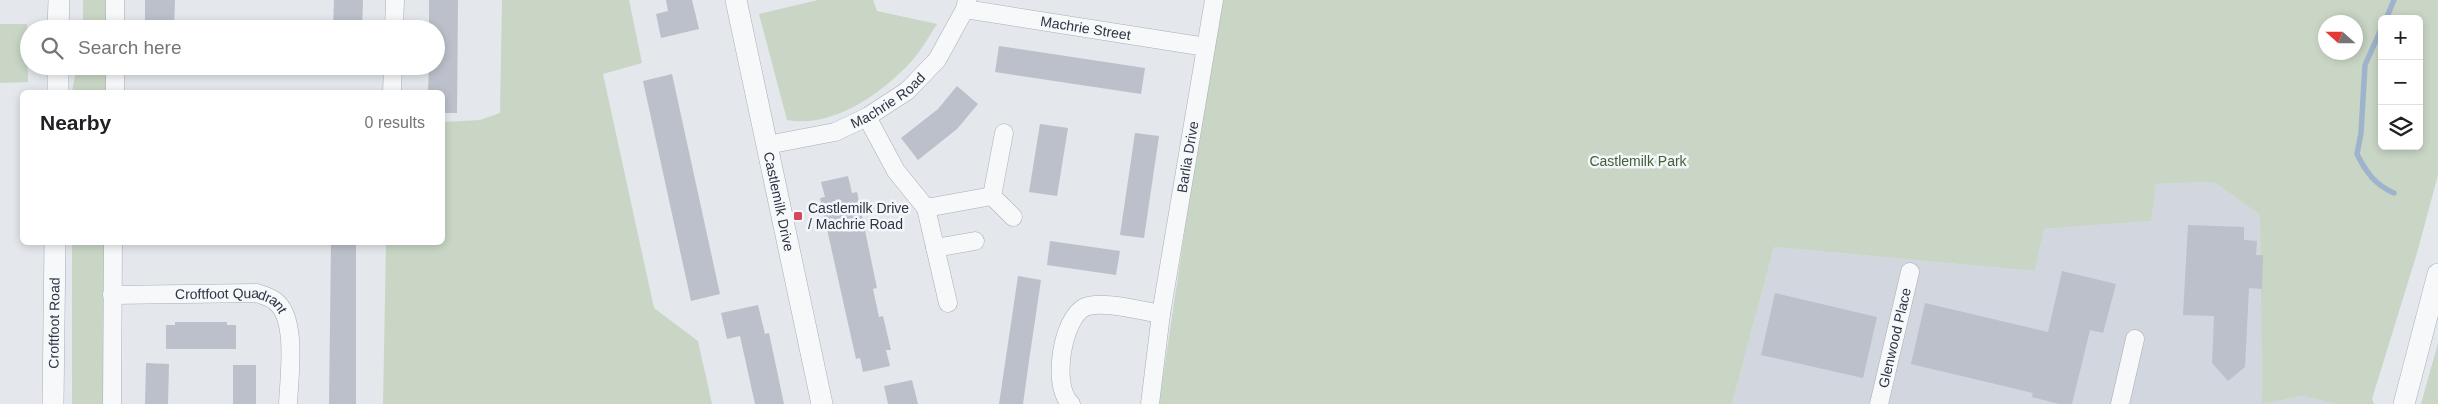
<!DOCTYPE html>
<html lang="en">
<head>
<meta charset="utf-8">
<style>
  :root { --surface:#fff; --page:#f2f2f2; --text:#202124; --muted:#757577; --line:#e0e0e0 }
  body { margin:0; font-family:Helvetica,sans-serif; background:var(--page); color:var(--text) }
  .controls { position:absolute; right:15px; top:15px; display:grid; overflow:hidden; border-radius:8px; box-shadow:0 2px 8px #0003 }
  .controls button { width:45px; height:45px; display:grid; place-items:center; padding:0; border:0; border-bottom:1px solid var(--line); background:var(--surface); color:var(--text); font:25px sans-serif }
  .compass { position:absolute; left:2318px; top:15px; width:45px; height:45px; border-radius:50%; background:var(--surface); box-shadow:0 2px 8px #0003; rotate:291deg }
  .list { margin:0; padding:0; list-style:none }
  h2 { display:flex; justify-content:space-between; align-items:center; height:65px; margin:0; padding:0 20px; font-size:21px }
  h2 small { font-size:16px; font-weight:400; color:var(--muted) }
  .icon { flex:none; width:28px; height:28px; fill:none; stroke:currentColor; stroke-width:2; stroke-linecap:round; stroke-linejoin:round }
  .map { position:relative; flex:none; width:2438px; height:404px; overflow:hidden }
  .search { position:absolute; background:var(--surface); box-shadow:0 2px 8px #0003; left:20px; top:20px; width:425px; height:55px; display:flex; align-items:center; gap:12px; box-sizing:border-box; padding:0 18px; border-radius:28px; color:var(--muted); font-size:19px }
  .panel { position:absolute; background:var(--surface); box-shadow:0 2px 8px #0003; left:20px; top:90px; width:425px; height:155px; border-radius:8px }
  .map>svg:first-child { display:block }
  .built { fill:#d2d6de }
  .green { fill:#c9d6c5; fill-rule:evenodd }
  .lines { fill:none; stroke-linecap:round; stroke-linejoin:round }
  .stream { stroke:#9fb4cc; stroke-width:5.5 }
  .building { fill:#bbc0ca }
  .minor-casing { stroke:#a9aeb7; stroke-width:19 }
  .tertiary-casing { stroke:#a9aeb7; stroke-width:22 }
  .minor { stroke:#f7f8fa; stroke-width:18 }
  .tertiary { stroke:#f7f8fa; stroke-width:21 }
  .poi-dot { fill:#d1495b; stroke:#f4f6f9; stroke-width:2 }
  .labels { text-anchor:middle; stroke-width:5; stroke-linejoin:round; paint-order:stroke }
  .street-label { font-size:14px; fill:#2b3445; stroke:#f4f6f9 }
  .park-label { font-size:14px; fill:#3f6138; stroke:#f4f6f9 }
  .poi-label { font-size:14px; fill:#2b3445; stroke:#f4f6f9; text-anchor:start }
</style>
</head>
<body>
<div class="map">
<svg width="2438" height="404" viewBox="0 0 2438 404">
  <rect width="100%" height="100%" fill="#e4e7ec"/>
  <path class="built" d="M 2214,182 L 2260,215 L 2262,404 L 2303,396 L 2336,404 L 1732,404 L 1774,247 L 2035,271 L 2044,229 L 2150,221 L 2156,184 Z"/>
  <g class="green">
    <rect x="83" y="0" width="23" height="29"/>
    <path d="M 502,0 L 629,0 L 642,63 L 603,74 L 654,308 L 698,341 L 712,404 L 383,404 L 386,243 L 442,242 L 443,122 L 480,120 L 500,113 Z"/>
    <path d="M 818,0 L 873,0 L 877,11 L 937,24 C 928,38 919,54 908,65 C 878,96 832,128 787,120 L 759,14 Z"/>
    <path d="M 1219,0 L 2438,0 L 2438,175 L 2417,253 L 2372,399 L 2374,404 L 2336,404 L 2303,396 L 2262,404 L 2260,215 L 2214,182 L 2156,184 L 2151,221 L 2044,229 L 2035,271 L 1774,247 L 1732,404 L 1159,404 ZM 2382,19 L 2419,19 L 2419,146 L 2382,146 ZM 2326,22 L 2356,22 L 2356,52 L 2326,52 Z"/>
    <path d="M 0,24 L 27,24 L 28,82 L 0,83 Z"/>
    <path d="M 77,66 L 106,66 L 106,92 L 72,92 Z"/>
    <path d="M 72,243 L 105,243 L 103,404 L 72,404 Z"/>
    <path d="M 2438,343 L 2438,404 L 2421,404 Z"/>
  </g>
  <g class="lines">
    <g class="stream">
      <path d="M 2386,19 L 2394,0"/>
      <path d="M 2382,27 L 2365,65 L 2361,133 L 2357,154 C 2366,172 2375,185 2394,193"/>
    </g>
  </g>
  <g class="building">
    <path d="M 145,0 L 175,0 L 174,29 L 145,29 Z"/>
    <path d="M 334,0 L 363,0 L 362,29 L 333,29 Z"/>
    <path d="M 429,0 L 458,0 L 457,113 L 442,113 L 442,92 L 428,92 L 429,66 L 436,66 L 436,29 L 429,29 Z"/>
    <path d="M 666,0 L 692,0 L 699,29 L 661,38 L 656,14 L 668,11 Z"/>
    <path d="M 999,46 L 1145,68 L 1141,94 L 995,72 Z"/>
    <path d="M 672,74 L 720,294 L 691,301 L 643,81 Z"/>
    <path d="M 957,86 L 978,104 L 957,129 L 918,160 L 901,138 L 938,109 Z"/>
    <path d="M 1040,124 L 1068,128 L 1057,196 L 1029,192 Z"/>
    <path d="M 1135,133 L 1159,136 L 1144,238 L 1120,235 Z"/>
    <path d="M 848,176 L 852,193 L 857,192 L 877,288 L 873,289 L 879,317 L 883,316 L 891,350 L 886,350 L 890,366 L 863,372 L 860,358 L 856,359 L 820,198 L 825,197 L 821,182 Z"/>
    <path d="M 2188,225 L 2244,227 L 2244,240 L 2257,241 L 2256,255 L 2263,255 L 2262,289 L 2249,288 L 2245,367 L 2228,381 L 2212,363 L 2214,316 L 2183,315 Z"/>
    <path d="M 1050,241 L 1120,251 L 1116,275 L 1047,265 Z"/>
    <path d="M 331,242 L 356,242 L 356,404 L 329,404 Z"/>
    <path d="M 2062,271 L 2116,284 L 2103,333 L 2090,330 L 2072,404 L 2059,404 L 2032,397 L 2033,393 L 1911,364 L 1925,303 L 2048,332 Z"/>
    <path d="M 1018,276 L 1041,280 L 1029,361 L 1023,404 L 999,404 Z"/>
    <path d="M 1775,293 L 1877,317 L 1863,378 L 1761,355 Z"/>
    <path d="M 758,305 L 765,334 L 769,333 L 784,404 L 755,404 L 740,336 L 727,339 L 721,313 Z"/>
    <path d="M 175,322 L 227,322 L 227,325 L 236,325 L 236,349 L 166,349 L 166,325 L 175,325 Z"/>
    <path d="M 146,363 L 169,364 L 168,404 L 145,404 Z"/>
    <rect x="233" y="365" width="23" height="39"/>
    <path d="M 912,380 L 918,404 L 888,404 L 884,386 Z"/>
  </g>
  <g class="lines">
    <g class="minor-casing">
      <g id="minor">
        <path id="s1" d="M 965,9 L 1206,47"/>
        <path d="M 115,29 L 115,0"/>
        <path d="M 394,29 L 395,0"/>
        <path d="M 115,92 L 115,66"/>
        <path d="M 392,92 L 393,66"/>
        <path d="M 867,117 L 896,171 L 926,208 L 948,303"/>
        <path d="M 1004,133 L 992,196 L 1013,217"/>
        <path id="s2" d="M 767,145 L 835,132 L 867,117 L 907,91 L 937,60 L 965,9 L 967,0"/>
        <path d="M 926,208 L 992,196"/>
        <path d="M 935,248 L 975,241"/>
        <path id="s3" d="M 112,295 L 257,293 C 262,295 270,297 275,301 C 298,318 289,378 288,404"/>
        <path d="M 112,404 L 113,242"/>
        <path d="M 1071,404 C 1051,387 1062,318 1085,307 C 1102,300 1142,311 1161,314"/>
        <path id="s4" d="M 1150,404 L 1161,314 L 1214,0"/>
        <path id="s5" d="M 1879,404 L 1910,272"/>
        <path d="M 2120,404 L 2135,339"/>
      </g>
    </g>
    <g class="tertiary-casing">
      <g id="tertiary">
        <path id="s6" d="M 736,0 L 822,404"/>
        <path d="M 58,29 L 59,0"/>
        <path d="M 58,92 L 58,66"/>
        <path id="s7" d="M 53,404 L 55,242"/>
        <path d="M 2404,404 L 2438,274"/>
      </g>
    </g>
    <use href="#minor" class="minor"/>
    <use href="#tertiary" class="tertiary"/>
  </g>
  <rect class="poi-dot" x="793" y="211" width="10" height="10" rx="2.5"/>
  <g class="labels">
    <g class="street-label">
      <text dy="5" stroke="none"><textPath href="#s1" startOffset="122">Machrie Street</textPath></text>
      <text dy="5" stroke="none"><textPath href="#s2" startOffset="131">Machrie Road</textPath></text>
      <text dy="5" stroke="none"><textPath href="#s4" startOffset="250">Barlia Drive</textPath></text>
      <text dy="5" stroke="none"><textPath href="#s6" startOffset="206">Castlemilk Drive</textPath></text>
      <text dy="5" stroke="none"><textPath href="#s3" startOffset="121">Croftfoot Quadrant</textPath></text>
      <text dy="5" stroke="none"><textPath href="#s7" startOffset="81">Croftfoot Road</textPath></text>
      <text dy="5" stroke="none"><textPath href="#s5" startOffset="68">Glenwood Place</textPath></text>
    </g>
    <g class="park-label">
      <text x="1638" y="166">Castlemilk Park</text>
    </g>
    <g class="poi-label">
      <text x="808" y="213">Castlemilk Drive<tspan x="808" dy="16">/ Machrie Road</tspan></text>
    </g>
  </g>
</svg>
<div class="controls">
<button>+</button>
<button>−</button>
<button><svg class="icon" aria-label="layers" viewBox="0 0 24 24"><path d="M12 4l9 5-9 5-9-5zM3 14l9 5 9-5"/></svg></button>
</div>
<svg class="compass" viewBox="-18 -18 36 36"><path d="M0-13l5 13h-10z" fill="#e53935"/><path d="M0 13l5-13h-10z" fill="#757577"/></svg>
<div class="search"><svg class="icon" aria-label="search" viewBox="0 0 24 24"><circle cx="10" cy="10" r="6"/><path d="M15 15l6 6"/></svg>Search here</div>
<section class="panel">
<h2>Nearby<small>0 results</small></h2>
<ul class="list">
</ul>
</section>
</div>
</body>
</html>
